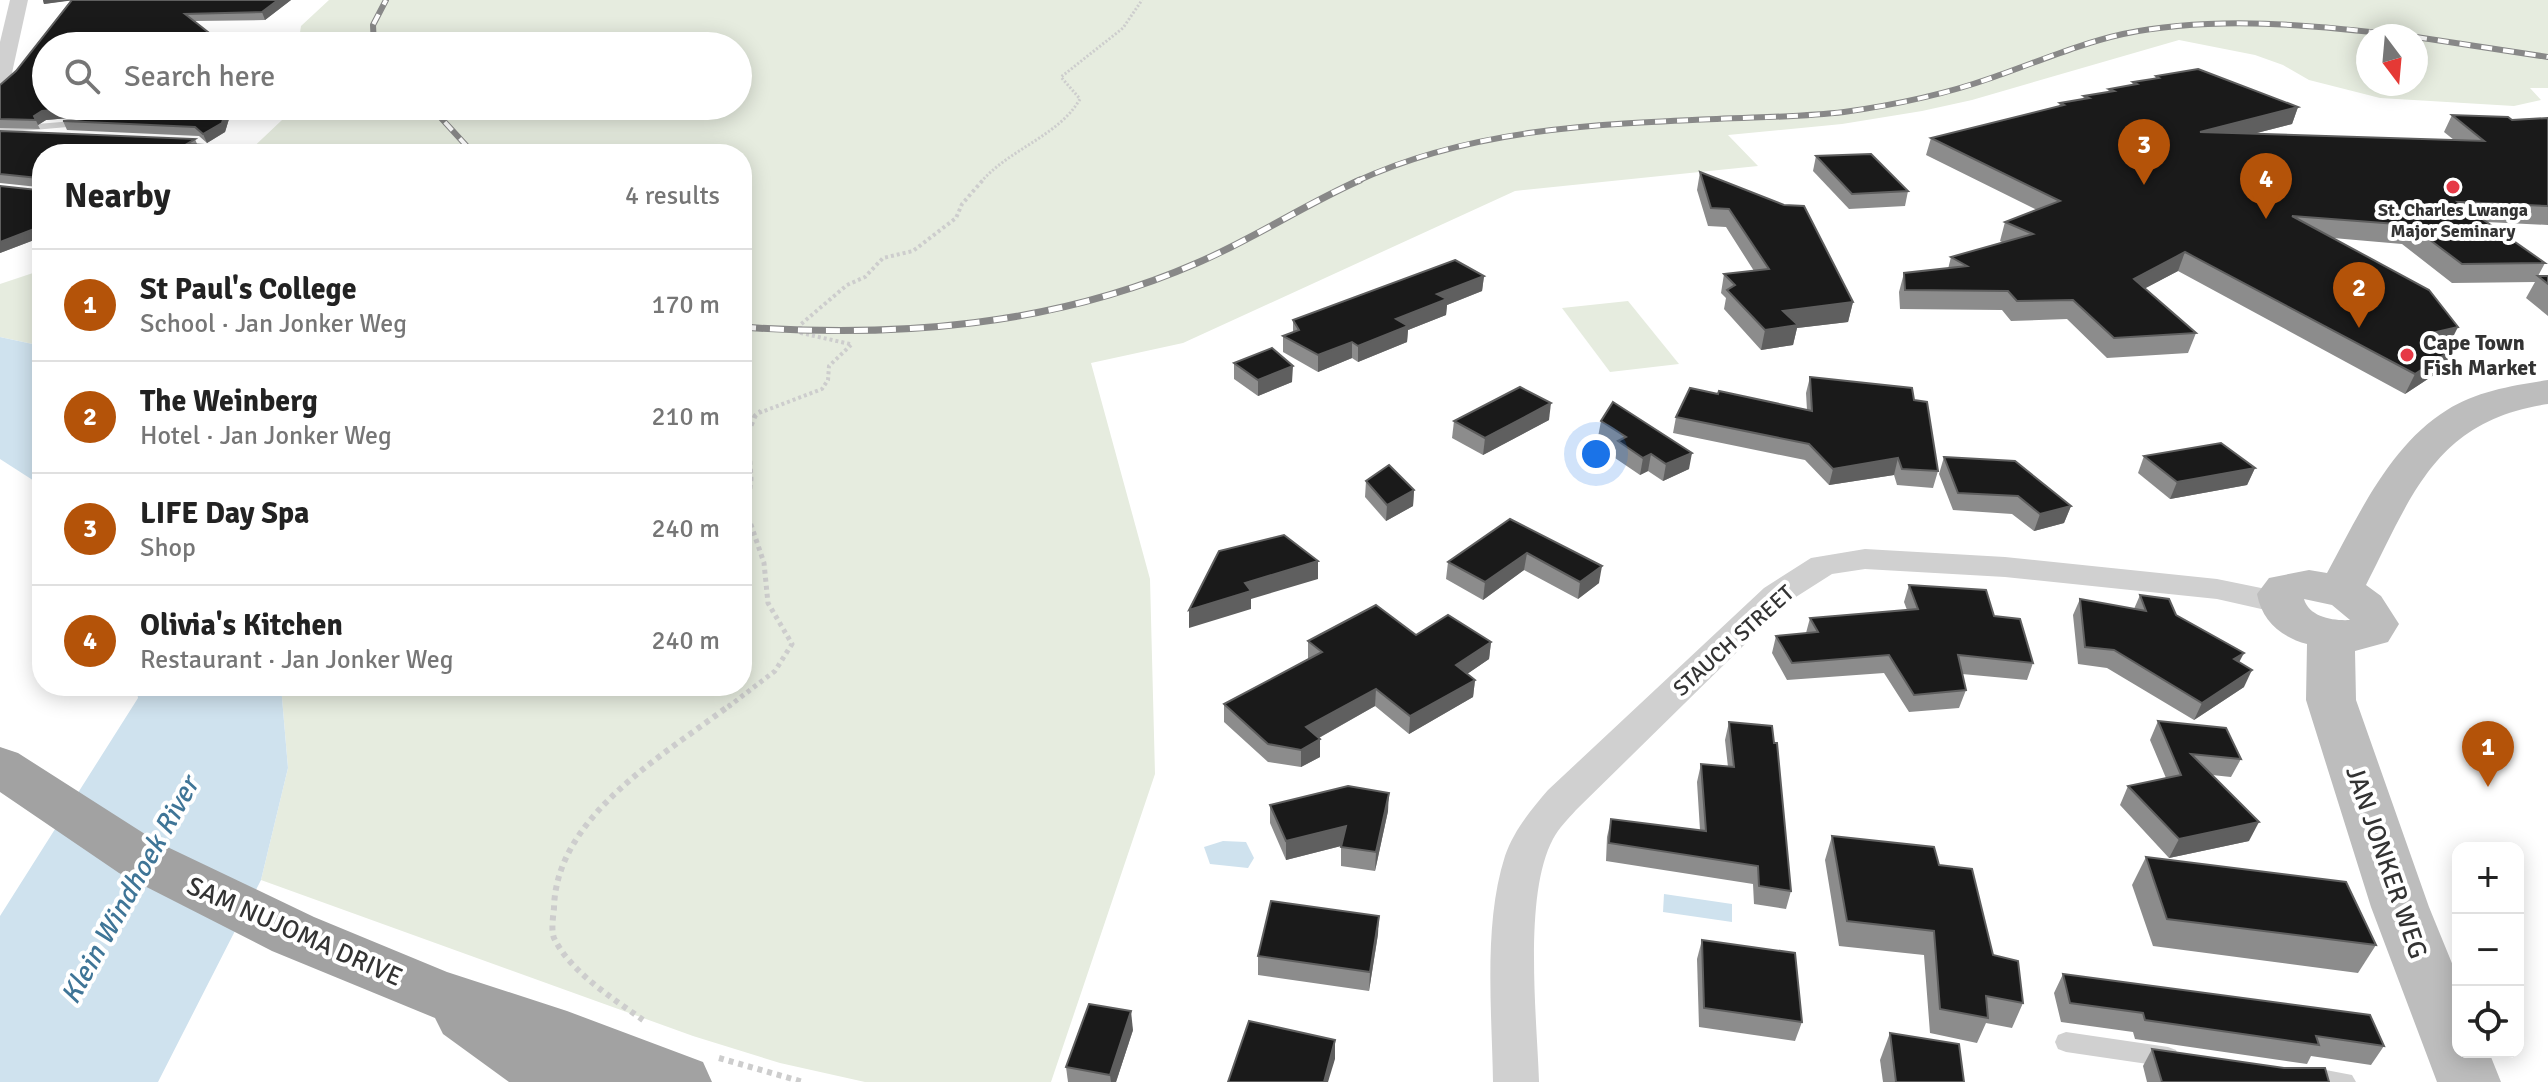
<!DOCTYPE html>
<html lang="en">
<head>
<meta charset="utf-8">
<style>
  :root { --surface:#fff; --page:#f2f2f2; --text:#222; --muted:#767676; --line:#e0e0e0; --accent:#b45309 }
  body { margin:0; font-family:Signika,sans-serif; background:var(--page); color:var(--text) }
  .controls { position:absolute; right:24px; bottom:24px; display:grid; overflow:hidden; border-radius:16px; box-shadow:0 4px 20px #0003 }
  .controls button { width:72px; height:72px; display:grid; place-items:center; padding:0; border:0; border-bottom:2px solid var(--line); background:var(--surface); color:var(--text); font:40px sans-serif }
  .compass { position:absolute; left:2356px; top:24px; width:72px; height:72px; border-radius:50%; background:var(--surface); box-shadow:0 4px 20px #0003; rotate:164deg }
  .you { position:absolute; left:1596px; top:454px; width:28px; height:28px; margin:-20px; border:6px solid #fff; border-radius:50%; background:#1a73e8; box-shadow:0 0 0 12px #1a73e833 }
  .badge { display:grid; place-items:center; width:52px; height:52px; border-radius:50%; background:var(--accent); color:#fff; font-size:26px; font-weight:700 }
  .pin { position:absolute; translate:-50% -66px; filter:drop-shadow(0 2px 4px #0008) }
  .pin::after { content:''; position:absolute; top:42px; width:28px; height:24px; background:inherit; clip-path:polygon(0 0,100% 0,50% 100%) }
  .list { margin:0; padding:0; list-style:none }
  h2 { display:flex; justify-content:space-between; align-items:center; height:104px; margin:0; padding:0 32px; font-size:34px }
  h2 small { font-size:26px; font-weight:400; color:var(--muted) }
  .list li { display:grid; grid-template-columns:52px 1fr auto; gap:24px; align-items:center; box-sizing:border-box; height:112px; padding:0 32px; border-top:2px solid var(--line) }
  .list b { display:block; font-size:30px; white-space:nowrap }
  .list p { margin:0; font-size:26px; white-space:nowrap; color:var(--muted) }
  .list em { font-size:26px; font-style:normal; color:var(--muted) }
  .icon { flex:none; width:44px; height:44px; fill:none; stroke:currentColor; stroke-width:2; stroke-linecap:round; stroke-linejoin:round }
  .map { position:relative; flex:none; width:2548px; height:1082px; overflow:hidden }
  .search { position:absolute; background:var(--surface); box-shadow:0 4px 20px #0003; left:32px; top:32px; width:720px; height:88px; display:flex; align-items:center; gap:20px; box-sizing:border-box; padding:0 28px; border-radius:44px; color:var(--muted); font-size:30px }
  .panel { position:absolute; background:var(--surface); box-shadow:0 4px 20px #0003; left:32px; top:144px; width:720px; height:552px; border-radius:32px }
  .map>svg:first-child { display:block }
  .green { fill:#e6ecdf; fill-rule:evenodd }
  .water { fill:#cfe2ee }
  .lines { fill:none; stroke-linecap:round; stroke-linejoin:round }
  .path-far3 { stroke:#cdcdcd; stroke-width:3; stroke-dasharray:2 2; stroke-linecap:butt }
  .path-far2 { stroke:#cdcdcd; stroke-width:4; stroke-dasharray:3 3; stroke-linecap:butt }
  .path-far1 { stroke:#cdcdcd; stroke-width:5; stroke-dasharray:4 4; stroke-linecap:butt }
  .path { stroke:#cdcdcd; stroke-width:6; stroke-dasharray:5 5; stroke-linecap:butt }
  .service { fill:#d0d0d0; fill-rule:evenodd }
  .minor { fill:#d0d0d0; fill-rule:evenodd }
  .secondary { fill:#bdbdbd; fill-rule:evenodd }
  .trunk { fill:#a2a2a2; fill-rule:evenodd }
  .rail-far1-casing { stroke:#888; stroke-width:6 }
  .rail-casing { stroke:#888; stroke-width:7 }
  .rail-far1 { stroke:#fff; stroke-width:4; stroke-dasharray:11; stroke-linecap:butt }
  .rail { stroke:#fff; stroke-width:5; stroke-dasharray:14; stroke-linecap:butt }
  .wall { fill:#8c8c8c }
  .shaded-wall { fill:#5f5f5f }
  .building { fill:#1a1a1a; stroke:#5f5f5f; stroke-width:2 }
  .poi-dot { fill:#e63946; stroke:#fff; stroke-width:3 }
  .labels { text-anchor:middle; stroke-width:8; stroke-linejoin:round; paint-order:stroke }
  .far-poi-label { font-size:18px; font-weight:bold; fill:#333; stroke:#fff }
  .poi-label { font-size:22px; font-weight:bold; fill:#333; stroke:#fff; text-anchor:start }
  .street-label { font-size:22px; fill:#333; stroke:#fff }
  .near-street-label { font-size:26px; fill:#333; stroke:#fff }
  .near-water-label { font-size:28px; font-style:italic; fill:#3f7597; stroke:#fff }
</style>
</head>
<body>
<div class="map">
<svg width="2548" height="1082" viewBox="0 0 2548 1082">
  <rect width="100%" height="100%" fill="#fff"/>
  <g class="green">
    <path d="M 329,0 L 2548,0 L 2548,88 L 2530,88 L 2541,100 L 2514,106 L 2380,98 L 2309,80 L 2283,65 L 2255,55 L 2179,40 L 1972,100 L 1922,111 L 1842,124 L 1728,135 L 1758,166 L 1515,191 L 1183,343 L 1091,363 L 1150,579 L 1155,774 L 1051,1082 L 865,1082 L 780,1063 L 693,1036 L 261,880 L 288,768 L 281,686 L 742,686 L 742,154 L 246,154 L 282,120 L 286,106 L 738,106 L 738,46 L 298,46 L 301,26 ZM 2368,36 L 2416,36 L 2416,84 L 2368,84 Z"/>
    <path d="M 42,270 L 42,346 L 0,337 L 0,284 Z"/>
    <path d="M 1628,301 L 1679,364 L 1610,372 L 1562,308 Z"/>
  </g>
  <g class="water">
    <path d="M 0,337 L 42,346 L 42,486 L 0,459 Z"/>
    <path d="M 136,686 L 281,686 L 288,768 L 261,880 L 158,1082 L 0,1082 L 0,916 L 138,698 Z"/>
    <path d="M 1223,841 L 1246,842 L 1254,858 L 1248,868 L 1210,864 L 1204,847 Z"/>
    <path d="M 1664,894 L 1732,904 L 1732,922 L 1663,912 Z"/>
  </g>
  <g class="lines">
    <path class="path-far3" d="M 981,182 C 1009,149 1059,136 1080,99 L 1061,77 L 1123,28 L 1142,0"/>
    <g class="path-far2">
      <path d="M 850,344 L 801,333 L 800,325 L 847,285 L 865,277 L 883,258 L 913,251 L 956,218 L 962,204 L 983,180"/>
      <path d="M 759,413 L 822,389 L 828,380 L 829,366 L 851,345"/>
    </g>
    <path class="path-far1" d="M 728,707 L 775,671 L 792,644 L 768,603 L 764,563 L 747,513 L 751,479 L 748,433 L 755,416 L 761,411"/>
    <g class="path">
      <path d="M 643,1020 C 614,999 570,972 554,938 C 551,931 553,917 554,908 C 556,816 664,755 730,705"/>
      <path d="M 719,1058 L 803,1082"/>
    </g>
    <g class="service">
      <path d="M 86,120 L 91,123 L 90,125 L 0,133 L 0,127 Z"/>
      <path d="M 2066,1032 L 2168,1047 L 2176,1050 L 2179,1057 L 2176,1064 L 2168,1067 L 2066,1052 L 2058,1049 L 2055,1042 L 2058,1035 Z"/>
      <path d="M 2310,1067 L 2352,1075 L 2356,1082 L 2301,1082 L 2298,1077 L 2302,1070 Z"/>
    </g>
    <g class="minor">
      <path d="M 10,0 L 28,0 L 10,82 L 0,88 L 0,42 Z"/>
      <path d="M 1865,549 L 2005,557 L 2217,579 L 2291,594 L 2296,602 L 2291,610 L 2279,613 L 2217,599 L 2005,577 L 1865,569 L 1832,574 L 1788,602 L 1576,810 C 1568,819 1559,828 1553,839 C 1523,895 1537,1018 1539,1082 L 1493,1082 C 1492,1012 1483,924 1505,856 C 1514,830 1531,810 1548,790 L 1764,588 L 1811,558 Z"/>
    </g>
    <path class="secondary" d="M 2548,380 L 2548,404 C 2436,420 2412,495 2366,585 L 2381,596 L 2399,624 L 2388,642 L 2355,651 L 2356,700 L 2429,907 L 2458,978 L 2458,1052 L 2489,1052 L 2501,1082 L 2437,1082 L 2371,907 L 2306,700 L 2307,644 C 2281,637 2262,621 2257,594 L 2269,578 L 2309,570 L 2327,573 C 2358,516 2390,445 2447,410 C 2476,391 2515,385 2548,380 ZM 2304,599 L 2332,605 L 2350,620 C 2333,621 2309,617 2304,599 Z"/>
    <path class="trunk" d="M 0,747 L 18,753 L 159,843 L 314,917 L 447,972 L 567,1011 L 703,1062 L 712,1082 L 509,1082 L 443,1034 L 435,1018 L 272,951 L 119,873 L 0,792 Z"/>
    <g class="rail-far1-casing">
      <g id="rail-far1">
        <path d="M 2416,37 L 2548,57"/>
        <path d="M 374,46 L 373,25 L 386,0"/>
        <path d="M 430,106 L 474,154"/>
        <path d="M 1355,182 C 1469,129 1594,124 1717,119 C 1759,117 1802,117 1844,112 C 1894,105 1943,95 1991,78 C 2035,63 2078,44 2123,34 C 2215,15 2315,25 2407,36"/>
      </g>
    </g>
    <g class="rail-casing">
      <path id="rail" d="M 742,327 C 897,338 1053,326 1197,263 C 1253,239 1304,205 1360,180"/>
    </g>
    <use href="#rail-far1" class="rail-far1"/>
    <use href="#rail" class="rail"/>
  </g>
  <g class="wall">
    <path d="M 43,0 L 291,0 L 265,20 L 195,21 L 218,40 L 220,46 L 46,46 L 46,106 L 233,106 L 225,132 L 207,143 L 199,136 L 67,130 L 63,121 L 173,111 L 173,110 L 172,109 L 46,120 L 38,125 L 40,129 L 0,128 L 0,85 L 16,71 L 71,0 L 44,4 Z"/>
    <path d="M 2156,76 L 2298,107 L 2292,124 L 2253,134 L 2454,140 L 2444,132 L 2452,115 L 2512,120 L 2548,118 L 2548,225 L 2486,222 L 2545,263 L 2538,276 L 2548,276 L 2548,316 L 2526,298 L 2535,282 L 2452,283 L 2402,244 L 2333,238 L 2449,345 L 2443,369 L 2405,394 L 2178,271 L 2145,288 L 2196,333 L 2188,353 L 2107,358 L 2067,319 L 2011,321 L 2002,310 L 1900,309 L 1899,292 L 1904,273 L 1948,269 L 1951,257 L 2004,243 L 2000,241 L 2005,222 L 2037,210 L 1926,155 L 1931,138 L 2059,106 L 2060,103 L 2083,99 L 2084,96 L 2108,92 L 2109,89 L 2132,85 L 2133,82 L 2155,79 Z"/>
    <path d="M 0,131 L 195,139 L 197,144 L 210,153 L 42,154 L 42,237 L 0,253 L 0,186 L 37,190 L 38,187 L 0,183 Z"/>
    <path d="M 1816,156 L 1908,191 L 1905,206 L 1849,209 L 1813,171 Z"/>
    <path d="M 1700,172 L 1853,302 L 1848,322 L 1797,328 L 1793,345 L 1761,350 L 1724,309 L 1726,298 L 1721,293 L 1724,274 L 1754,271 L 1726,227 L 1708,226 L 1697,190 Z"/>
    <path d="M 1484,276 L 1482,291 L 1447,305 L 1446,315 L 1408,330 L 1407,342 L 1358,362 L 1352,358 L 1318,372 L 1283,352 L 1283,336 L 1293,332 L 1293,320 Z"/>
    <path d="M 1234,363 L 1292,382 L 1258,396 L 1234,379 Z"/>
    <path d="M 1810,377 L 1914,400 L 1938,471 L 1933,488 L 1897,485 L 1894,475 L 1829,485 L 1805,460 L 1673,433 L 1676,417 L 1718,394 L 1807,410 L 1806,393 Z"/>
    <path d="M 1549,420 L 1483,455 L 1452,438 L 1454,421 Z"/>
    <path d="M 1601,421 L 1689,469 L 1663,481 L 1648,471 L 1640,475 L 1615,458 L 1616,450 L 1598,437 Z"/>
    <path d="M 2144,456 L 2255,468 L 2247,485 L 2170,499 L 2138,473 Z"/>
    <path d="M 1944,457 L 2071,506 L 2064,523 L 2034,531 L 2012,514 L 1953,510 L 1939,474 Z"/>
    <path d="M 1366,481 L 1414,490 L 1413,506 L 1386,521 L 1365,497 Z"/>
    <path d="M 1510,519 L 1599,583 L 1578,599 L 1524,570 L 1483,600 L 1446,579 L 1448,562 Z"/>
    <path d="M 1909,585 L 1994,616 L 2033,663 L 2027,680 L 1962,674 L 1966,690 L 1959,708 L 1909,712 L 1884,673 L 1787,680 L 1772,653 L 1776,636 L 1806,633 L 1810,618 L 1907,610 L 1904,602 Z"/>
    <path d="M 2140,595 L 2176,615 L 2239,662 L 2244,687 L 2194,720 L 2107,668 L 2078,664 L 2073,615 L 2080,599 L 2134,609 Z"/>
    <path d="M 1416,635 L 1491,642 L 1489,659 L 1467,674 L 1475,680 L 1473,697 L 1409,734 L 1375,706 L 1319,738 L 1320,739 L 1320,757 L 1301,767 L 1268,762 L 1224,722 L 1224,704 L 1309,659 L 1308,658 L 1308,641 Z"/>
    <path d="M 2158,721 L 2241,759 L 2231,777 L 2212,775 L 2249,841 L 2169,858 L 2120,805 L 2128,786 L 2166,778 L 2150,740 Z"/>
    <path d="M 1729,722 L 1791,891 L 1786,909 L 1754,904 L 1753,884 L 1606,861 L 1607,837 L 1611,819 L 1700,830 L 1697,782 L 1701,764 L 1728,767 L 1725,740 Z"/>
    <path d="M 1270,805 L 1388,811 L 1375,871 L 1341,866 L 1341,846 L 1286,860 L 1270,823 Z"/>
    <path d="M 1832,836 L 1939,865 L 2023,1003 L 2012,1028 L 1986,1023 L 1977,1043 L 1930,1033 L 1924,955 L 1839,946 L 1825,860 Z"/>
    <path d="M 2146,857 L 2376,945 L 2358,973 L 2153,946 L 2132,885 Z"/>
    <path d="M 1378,934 L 1369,991 L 1258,975 L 1258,956 Z"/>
    <path d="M 1702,940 L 1802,1022 L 1795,1041 L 1699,1027 L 1697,959 Z"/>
    <path d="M 2063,974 L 2384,1046 L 2371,1065 L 2311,1056 L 2307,1064 L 2135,1039 L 2133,1032 L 2061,1022 L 2054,993 Z"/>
    <path d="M 1133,1030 L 1116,1082 L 1068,1082 L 1066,1067 Z"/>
    <path d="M 1890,1033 L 1964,1082 L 1883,1082 L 1880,1060 Z"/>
    <path d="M 2152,1049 L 2329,1082 L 2147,1082 L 2143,1066 Z"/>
  </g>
  <g class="shaded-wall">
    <path d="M 43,0 L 75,0 L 44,4 Z"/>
    <path d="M 278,0 L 291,0 L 265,20 L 262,12 Z"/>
    <path d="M 105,106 L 170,106 L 172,109 L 46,120 L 38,125 L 34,116 L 42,111 Z"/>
    <path d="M 227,106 L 233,106 L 225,132 L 207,143 L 203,134 Z"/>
    <path d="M 2298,107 L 2292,124 L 2194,149 L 2200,132 Z"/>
    <path d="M 206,145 L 210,153 L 209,154 L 191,154 Z"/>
    <path d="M 42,226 L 42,237 L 0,253 L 0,242 Z"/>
    <path d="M 2185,252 L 2178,271 L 2127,298 L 2134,279 Z"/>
    <path d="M 1484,276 L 1482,291 L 1447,305 L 1446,315 L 1408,330 L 1407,342 L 1358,362 L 1358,346 L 1396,319 L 1437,294 Z"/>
    <path d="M 1853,302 L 1848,322 L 1797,328 L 1793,345 L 1761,350 L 1765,330 L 1783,311 Z"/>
    <path d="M 2458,327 L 2448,347 L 2436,332 Z"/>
    <path d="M 1352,342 L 1352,358 L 1318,372 L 1318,355 Z"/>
    <path d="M 2453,349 L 2443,369 L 2405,394 L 2415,374 Z"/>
    <path d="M 1293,366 L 1292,382 L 1258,396 L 1258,380 Z"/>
    <path d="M 1551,403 L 1549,420 L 1483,455 L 1485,438 Z"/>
    <path d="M 1692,453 L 1689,469 L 1663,481 L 1666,464 Z"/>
    <path d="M 1651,454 L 1648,471 L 1640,475 L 1643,458 Z"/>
    <path d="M 1898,458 L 1894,475 L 1829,485 L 1833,469 Z"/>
    <path d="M 2255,468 L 2247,485 L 2170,499 L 2177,482 Z"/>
    <path d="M 1414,490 L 1413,506 L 1386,521 L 1387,505 Z"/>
    <path d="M 2071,506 L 2064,523 L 2034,531 L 2040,514 Z"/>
    <path d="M 1527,553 L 1524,570 L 1483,600 L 1485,582 Z"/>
    <path d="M 1318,561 L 1318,579 L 1251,599 L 1251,609 L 1189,628 L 1189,610 L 1245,583 Z"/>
    <path d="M 1602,566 L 1599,583 L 1578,599 L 1580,582 Z"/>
    <path d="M 1491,642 L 1489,659 L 1454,683 L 1456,665 Z"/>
    <path d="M 2244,653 L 2235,670 L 2234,659 Z"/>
    <path d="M 2252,670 L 2244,687 L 2194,720 L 2202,703 Z"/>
    <path d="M 1475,680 L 1473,697 L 1409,734 L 1410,716 Z"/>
    <path d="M 1376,689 L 1375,706 L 1306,745 L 1306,727 Z"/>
    <path d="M 1320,739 L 1320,757 L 1301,767 L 1301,750 Z"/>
    <path d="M 1389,793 L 1388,811 L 1375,871 L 1376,852 Z"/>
    <path d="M 2259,822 L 2249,841 L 2169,858 L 2179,839 Z"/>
    <path d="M 1346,826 L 1345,845 L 1286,860 L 1286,841 Z"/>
    <path d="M 1379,916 L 1378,934 L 1369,991 L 1370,972 Z"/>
    <path d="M 1131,1011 L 1133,1030 L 1116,1082 L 1111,1082 L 1110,1075 Z"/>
    <path d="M 1335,1040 L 1335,1059 L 1328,1082 L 1324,1082 Z"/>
  </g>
  <g class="building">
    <path d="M 72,0 L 278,0 L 262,12 L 185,14 L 218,40 L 213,46 L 46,46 L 46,106 L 105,106 L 42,111 L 34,116 L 36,120 L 0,119 L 0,85 L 16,71 Z"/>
    <path d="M 2198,69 L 2298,107 L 2200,132 L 2484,141 L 2452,115 L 2508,117 L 2512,120 L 2548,118 L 2548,206 L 2458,202 L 2545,263 L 2462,264 L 2410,225 L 2292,216 L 2429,290 L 2458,327 L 2436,332 L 2453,349 L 2415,374 L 2185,252 L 2134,279 L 2196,333 L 2114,338 L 2073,300 L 2017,301 L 2008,291 L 1905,290 L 1904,273 L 1967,266 L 1951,257 L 2033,234 L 2005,222 L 2060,201 L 1931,138 L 2064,105 L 2060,103 L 2089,98 L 2084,96 L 2114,91 L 2109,89 L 2137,84 L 2133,82 L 2159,78 L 2156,76 Z"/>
    <path d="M 176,106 L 227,106 L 222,123 L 203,134 L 195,127 L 63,121 L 173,111 Z"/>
    <path d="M 0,131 L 195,139 L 187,144 L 206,145 L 191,154 L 42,154 L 42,226 L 0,242 L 0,186 L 37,190 L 40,181 L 38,178 L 0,174 Z"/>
    <path d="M 1871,154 L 1908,191 L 1852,194 L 1816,156 Z"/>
    <path d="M 1700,172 L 1784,205 L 1804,206 L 1853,302 L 1783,311 L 1798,325 L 1765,330 L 1727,290 L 1735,285 L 1724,274 L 1769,269 L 1729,209 L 1711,208 Z"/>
    <path d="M 1455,260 L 1484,276 L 1437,294 L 1447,299 L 1396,319 L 1408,326 L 1358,346 L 1352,342 L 1318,355 L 1283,336 L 1299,330 L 1293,320 Z"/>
    <path d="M 2538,276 L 2548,276 L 2548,284 Z"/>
    <path d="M 1272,348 L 1293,366 L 1258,380 L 1234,363 Z"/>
    <path d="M 1810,377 L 1912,388 L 1914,400 L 1927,402 L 1938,471 L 1902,469 L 1898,458 L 1833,469 L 1809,444 L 1676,417 L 1690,388 L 1718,394 L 1719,391 L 1812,411 Z"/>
    <path d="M 1520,387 L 1551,403 L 1485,438 L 1454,421 Z"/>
    <path d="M 1613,402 L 1692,453 L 1666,464 L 1651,454 L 1643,458 L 1618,441 L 1626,437 L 1601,421 Z"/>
    <path d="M 2221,443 L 2255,468 L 2177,482 L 2144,456 Z"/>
    <path d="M 1944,457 L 2015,461 L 2071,506 L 2040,514 L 2018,496 L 1958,493 Z"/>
    <path d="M 1389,465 L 1414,490 L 1387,505 L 1366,481 Z"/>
    <path d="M 1510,519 L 1602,566 L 1580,582 L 1527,553 L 1485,582 L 1448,562 Z"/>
    <path d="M 1284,535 L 1318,561 L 1245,583 L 1251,591 L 1189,610 L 1219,551 Z"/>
    <path d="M 1909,585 L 1986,590 L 1994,616 L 2020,619 L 2033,663 L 1958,655 L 1966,690 L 1914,695 L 1889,655 L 1792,663 L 1776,636 L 1818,632 L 1810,618 L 1918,609 Z"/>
    <path d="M 2140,595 L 2169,599 L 2176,615 L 2244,653 L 2234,659 L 2252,670 L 2202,703 L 2114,650 L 2085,647 L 2080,599 L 2146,611 Z"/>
    <path d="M 1376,605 L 1416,635 L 1448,615 L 1491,642 L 1456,665 L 1475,680 L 1410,716 L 1376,689 L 1306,727 L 1320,739 L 1301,750 L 1268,744 L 1224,704 L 1322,652 L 1308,641 Z"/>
    <path d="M 2158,721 L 2226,728 L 2241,759 L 2191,754 L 2259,822 L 2179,839 L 2128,786 L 2181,775 Z"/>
    <path d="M 1729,722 L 1772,726 L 1774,743 L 1777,743 L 1791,891 L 1759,886 L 1758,866 L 1609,843 L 1611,819 L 1706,831 L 1701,764 L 1734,767 Z"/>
    <path d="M 1348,786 L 1389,793 L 1376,852 L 1341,847 L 1346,826 L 1286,841 L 1270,805 Z"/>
    <path d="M 1832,836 L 1934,847 L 1939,865 L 1972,869 L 1993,955 L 2018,961 L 2023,1003 L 1986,996 L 1988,1018 L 1940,1009 L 1934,931 L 1847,921 Z"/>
    <path d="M 2146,857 L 2346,882 L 2376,945 L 2167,919 Z"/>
    <path d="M 1271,901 L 1379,916 L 1370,972 L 1258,956 Z"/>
    <path d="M 1702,940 L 1795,953 L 1802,1022 L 1704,1008 Z"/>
    <path d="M 2063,974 L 2370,1015 L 2384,1046 L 2316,1036 L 2319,1045 L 2145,1020 L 2143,1013 L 2070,1003 Z"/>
    <path d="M 1089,1004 L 1131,1011 L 1110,1075 L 1066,1067 Z"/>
    <path d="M 1249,1021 L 1335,1040 L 1324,1082 L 1228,1082 Z"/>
    <path d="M 1890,1033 L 1959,1044 L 1964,1082 L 1896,1082 Z"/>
    <path d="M 2152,1049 L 2284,1068 L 2325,1068 L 2329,1082 L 2162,1082 Z"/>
  </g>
  <g class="poi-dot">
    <circle cx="2453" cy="187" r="8"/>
    <circle cx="2407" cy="355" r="8"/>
  </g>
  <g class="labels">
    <g class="far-poi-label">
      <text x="2453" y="216">St. Charles Lwanga<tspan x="2453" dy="21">Major Seminary</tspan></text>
    </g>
    <g class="poi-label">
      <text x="2423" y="350">Cape Town<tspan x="2423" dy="25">Fish Market</tspan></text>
    </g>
    <g class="street-label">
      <text transform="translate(1733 640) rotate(-42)" y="8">STAUCH STREET</text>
    </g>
    <g class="near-street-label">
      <text transform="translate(2387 862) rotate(71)" y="9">JAN JONKER WEG</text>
      <text transform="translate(295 931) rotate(24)" y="9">SAM NUJOMA DRIVE</text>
    </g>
    <g class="near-water-label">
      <text transform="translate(129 890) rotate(-61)" y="10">Klein Windhoek River</text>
    </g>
  </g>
</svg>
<div class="controls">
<button>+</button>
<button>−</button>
<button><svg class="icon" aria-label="locate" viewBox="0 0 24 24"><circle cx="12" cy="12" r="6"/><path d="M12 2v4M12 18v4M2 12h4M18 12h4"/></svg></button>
</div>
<svg class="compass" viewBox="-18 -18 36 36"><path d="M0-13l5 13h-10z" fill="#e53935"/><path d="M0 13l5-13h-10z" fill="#767676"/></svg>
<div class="you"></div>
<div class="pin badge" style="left:2488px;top:787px">1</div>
<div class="pin badge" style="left:2359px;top:328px">2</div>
<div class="pin badge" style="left:2144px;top:185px">3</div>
<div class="pin badge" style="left:2266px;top:219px">4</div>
<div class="search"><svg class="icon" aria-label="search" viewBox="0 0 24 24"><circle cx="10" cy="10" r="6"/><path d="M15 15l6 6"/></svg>Search here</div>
<section class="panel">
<h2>Nearby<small>4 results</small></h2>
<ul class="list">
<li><span class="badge">1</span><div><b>St Paul's College</b><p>School · Jan Jonker Weg</p></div><em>170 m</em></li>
<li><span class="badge">2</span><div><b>The Weinberg</b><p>Hotel · Jan Jonker Weg</p></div><em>210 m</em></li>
<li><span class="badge">3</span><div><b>LIFE Day Spa</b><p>Shop</p></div><em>240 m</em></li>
<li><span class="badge">4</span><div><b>Olivia's Kitchen</b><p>Restaurant · Jan Jonker Weg</p></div><em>240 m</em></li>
</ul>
</section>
</div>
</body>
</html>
